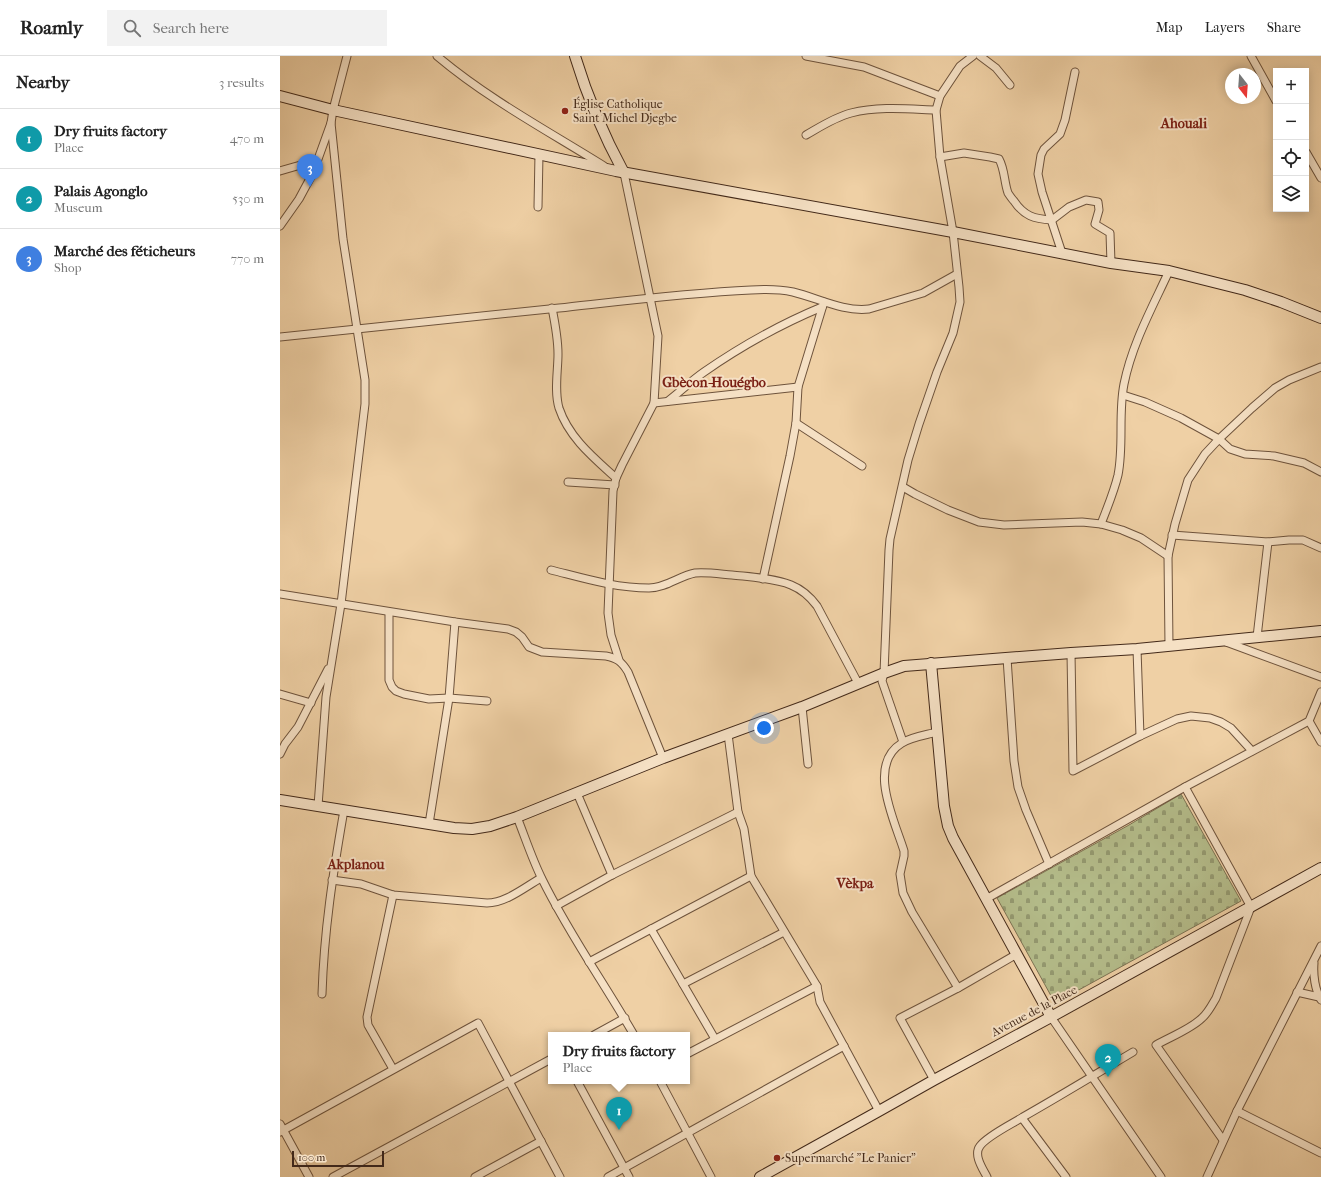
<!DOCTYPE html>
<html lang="en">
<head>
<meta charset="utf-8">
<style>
  :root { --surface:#fff; --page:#f2f2f2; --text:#222; --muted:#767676; --line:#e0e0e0; --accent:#8f2418 }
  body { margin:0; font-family:"IM FELL French Canon",serif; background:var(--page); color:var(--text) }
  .controls { position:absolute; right:12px; top:12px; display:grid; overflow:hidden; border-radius:0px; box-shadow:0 2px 10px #0003 }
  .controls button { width:36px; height:36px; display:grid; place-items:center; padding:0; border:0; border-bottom:1px solid var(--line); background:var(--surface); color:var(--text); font:20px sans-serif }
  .compass { position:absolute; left:945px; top:12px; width:36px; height:36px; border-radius:50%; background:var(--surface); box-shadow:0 2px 10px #0003; rotate:163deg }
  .scale { position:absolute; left:12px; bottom:10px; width:92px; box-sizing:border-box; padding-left:4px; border:2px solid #432919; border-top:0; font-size:11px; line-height:14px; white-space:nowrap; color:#432919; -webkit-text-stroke:3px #f5e0c4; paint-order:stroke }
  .you { position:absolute; left:484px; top:672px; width:14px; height:14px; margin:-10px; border:3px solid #fff; border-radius:50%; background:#1a73e8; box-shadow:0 0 0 6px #1a73e833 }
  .badge { display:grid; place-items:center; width:26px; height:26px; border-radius:50%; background:var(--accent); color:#fff; font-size:13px; font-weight:700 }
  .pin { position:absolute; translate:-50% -33px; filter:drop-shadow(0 1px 2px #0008) }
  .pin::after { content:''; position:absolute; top:21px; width:14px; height:12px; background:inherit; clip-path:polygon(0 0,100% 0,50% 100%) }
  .popup { position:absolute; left:268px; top:976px; width:142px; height:52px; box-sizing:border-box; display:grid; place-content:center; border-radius:0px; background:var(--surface); filter:drop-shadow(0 1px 3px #0005); font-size:13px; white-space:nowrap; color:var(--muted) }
  .popup b { font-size:15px; color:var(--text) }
  .popup::after { content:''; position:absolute; left:50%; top:100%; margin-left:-8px; border:8px solid transparent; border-top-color:var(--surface) }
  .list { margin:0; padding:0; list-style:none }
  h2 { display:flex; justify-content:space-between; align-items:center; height:52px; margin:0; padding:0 16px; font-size:17px }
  h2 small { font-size:13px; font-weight:400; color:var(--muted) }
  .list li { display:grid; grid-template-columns:26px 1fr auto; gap:12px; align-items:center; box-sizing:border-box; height:60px; padding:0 16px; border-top:1px solid var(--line) }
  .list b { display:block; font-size:15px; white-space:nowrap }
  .list p { margin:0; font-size:13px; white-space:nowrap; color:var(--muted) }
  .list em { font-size:13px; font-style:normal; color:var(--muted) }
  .icon { flex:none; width:22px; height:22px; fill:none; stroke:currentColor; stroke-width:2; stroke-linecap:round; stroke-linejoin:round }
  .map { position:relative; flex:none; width:1041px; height:1121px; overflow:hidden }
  header { display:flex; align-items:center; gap:24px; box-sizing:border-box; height:56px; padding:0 20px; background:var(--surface); border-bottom:1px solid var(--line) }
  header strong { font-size:19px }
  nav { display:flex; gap:22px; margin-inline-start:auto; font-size:14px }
  .search { width:280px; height:36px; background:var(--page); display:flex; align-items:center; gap:10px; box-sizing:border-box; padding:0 14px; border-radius:0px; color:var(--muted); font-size:15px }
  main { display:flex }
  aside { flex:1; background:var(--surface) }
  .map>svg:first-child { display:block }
  .cemetery { fill:url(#cemetery-stones); stroke:#7c7252 }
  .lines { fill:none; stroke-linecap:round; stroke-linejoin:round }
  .street-casing { stroke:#6e533c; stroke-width:9 }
  .secondary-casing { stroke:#432919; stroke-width:12 }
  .street { stroke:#f5e0c4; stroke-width:7 }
  .secondary { stroke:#f5e0c4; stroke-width:10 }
  .poi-dot { fill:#8f2418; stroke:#f5e0c4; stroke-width:1.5 }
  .labels { text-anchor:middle; stroke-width:4; stroke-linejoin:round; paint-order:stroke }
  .poi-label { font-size:12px; fill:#432919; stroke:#f5e0c4; text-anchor:start }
  .street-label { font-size:12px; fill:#432919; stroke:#f5e0c4 }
  .quarter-label { font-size:14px; font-weight:bold; fill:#7a1f14; stroke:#f5e0c4 }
</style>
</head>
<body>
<header>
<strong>Roamly</strong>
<div class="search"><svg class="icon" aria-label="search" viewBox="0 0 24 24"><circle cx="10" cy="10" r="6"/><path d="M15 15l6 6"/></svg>Search here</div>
<nav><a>Map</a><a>Layers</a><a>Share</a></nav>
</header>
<main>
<aside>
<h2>Nearby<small>3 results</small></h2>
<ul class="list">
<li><span class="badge" style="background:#0f9aa8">1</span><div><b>Dry fruits factory</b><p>Place</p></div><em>470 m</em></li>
<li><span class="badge" style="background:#0f9aa8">2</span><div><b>Palais Agonglo</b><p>Museum</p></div><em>530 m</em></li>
<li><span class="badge" style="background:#3f7fe0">3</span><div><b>Marché des féticheurs</b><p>Shop</p></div><em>770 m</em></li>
</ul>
</aside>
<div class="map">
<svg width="1041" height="1121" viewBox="0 0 1041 1121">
  <defs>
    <pattern id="cemetery-stones" width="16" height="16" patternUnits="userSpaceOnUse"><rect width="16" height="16" fill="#b4bc8a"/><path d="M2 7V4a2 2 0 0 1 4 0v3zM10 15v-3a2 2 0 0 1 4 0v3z" fill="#949970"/></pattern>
  </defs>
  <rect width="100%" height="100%" fill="#efd0a5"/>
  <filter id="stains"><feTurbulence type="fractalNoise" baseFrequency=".005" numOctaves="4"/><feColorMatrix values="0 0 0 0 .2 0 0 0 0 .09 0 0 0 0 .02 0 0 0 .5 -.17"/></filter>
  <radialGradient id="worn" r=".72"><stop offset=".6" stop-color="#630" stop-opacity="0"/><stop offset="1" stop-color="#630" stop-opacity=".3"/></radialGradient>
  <path class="cemetery" d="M 901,738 L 961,845 L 775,947 L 717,842 L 849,769 Z"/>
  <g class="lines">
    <g class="street-casing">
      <g id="street">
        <path d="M 157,0 C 208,43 268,75 324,110"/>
        <path d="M 526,0 L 584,11 L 660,40"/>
        <path d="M 700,0 L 716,12 L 730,29"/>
        <path d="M 971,0 L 996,45"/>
        <path d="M 526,79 C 540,71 555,61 571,57 C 599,50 628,53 656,54"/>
        <path d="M 1026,96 L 1041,122"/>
        <path d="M 660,101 L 684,97 L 710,101 L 719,103 C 725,114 724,126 728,137 C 730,140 732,143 734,145 C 744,160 754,163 772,164 L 789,151 L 806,144 L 818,146 L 819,154 L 815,168 L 830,177 L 831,207"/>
        <path d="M 0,115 L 24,108 L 35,111"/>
        <path d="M 258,151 L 259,98"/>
        <path d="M 0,170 L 19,143 L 33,117 L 51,67 L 53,54 L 67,0"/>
        <path d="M 782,197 L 762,136 L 758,118 L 761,99 L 764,93 L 780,78 L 785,64 L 795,16"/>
        <path d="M 272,252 C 275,267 278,283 278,298 C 278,315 274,335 279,352 C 289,382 314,402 336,422"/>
        <path d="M 0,281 C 93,271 186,261 279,252 C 343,245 407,237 471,234 C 486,233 499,233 513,236 C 538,242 563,256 589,253 L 643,237 L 677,218"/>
        <path d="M 843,339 L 865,346 L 901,362 L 939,383 L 950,393 L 965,398 L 994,400 L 1024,407 L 1041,416"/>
        <path d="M 388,345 C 400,336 411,325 424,316 C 460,291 501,268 542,251"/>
        <path d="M 374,347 L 518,331"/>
        <path d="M 516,367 L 582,410"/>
        <path d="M 288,426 L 335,429"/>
        <path d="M 623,431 L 635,438 L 668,454 L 699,466 L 724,469 L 802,466 L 821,468 L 842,474 L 861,482 L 888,500"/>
        <path d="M 821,468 C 827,452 834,436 838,419 C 844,389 838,358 844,328 C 852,288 872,252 889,215"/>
        <path d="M 892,479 L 988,486 L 1009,484 L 1023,484 L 1041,492"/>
        <path d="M 271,514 C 303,522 335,532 369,532 C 386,532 399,520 415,517 C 427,516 440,518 452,519 C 470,521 494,522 511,529 C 521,533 531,542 537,550 L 578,627"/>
        <path d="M 483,523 L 510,400 L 516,367 L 518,331 L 544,246"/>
        <path d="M 0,538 L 175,566 L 228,573 L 236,576 L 242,581 L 249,591 L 262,596 L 326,600 C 337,602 342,606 348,616 L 383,702"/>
        <path d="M 109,556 L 109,624 L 112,631 L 116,635 L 124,638 L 149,643 L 169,642 L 207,645"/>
        <path d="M 977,581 L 988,486"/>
        <path d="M 946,586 L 1041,621"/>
        <path d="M 889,590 L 888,500 L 895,468 L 908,424 L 925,398 L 939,383 L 972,352 L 995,332 L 1009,324 L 1041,311"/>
        <path d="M 857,593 L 860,680"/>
        <path d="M 791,597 L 793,715 L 860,680 L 897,663 L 911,660 L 930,662 L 941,666 L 951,672 L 972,695"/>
        <path d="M 727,602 L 734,705 L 738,731 L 746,754 L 769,808"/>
        <path d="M 339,604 L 331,579 L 328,557 L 333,435 L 336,422 L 342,409 L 374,347 L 378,280 L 344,117"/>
        <path d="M 0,638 L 31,647"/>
        <path d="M 522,651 L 528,708"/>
        <path d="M 1029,665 L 1041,686"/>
        <path d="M 657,676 C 646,679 631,681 622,687 C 586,709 615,765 624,795 L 624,800 L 620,818 L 623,837 L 632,856 L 678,932"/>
        <path d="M 448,678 L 458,756 L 464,773 L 471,820 L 537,930 L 540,946 L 599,1055"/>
        <path d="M 623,686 L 602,625 L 604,617 L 609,494 L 610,483 L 628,404 L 639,368 L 657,316 L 673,277 L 680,246 L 679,231 L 673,176 L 660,101 L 656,54 L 660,40 L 680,10 L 693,0"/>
        <path d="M 0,698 L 5,688 L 18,671 L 48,613"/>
        <path d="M 905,731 L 971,851 L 936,942 C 932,949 928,957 922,962 C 911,973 890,981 876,989 L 943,1084"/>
        <path d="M 297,737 L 332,819"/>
        <path d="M 38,750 L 46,641 L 61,548 L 85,348 L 85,324 L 63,183 L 51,67"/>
        <path d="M 237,761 C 245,781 252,803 262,823 C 289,878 324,927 354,979"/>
        <path d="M 149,768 L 169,642 L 175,566"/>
        <path d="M 52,824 L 81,828 L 113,839 L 207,847 C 226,847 245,831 261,822"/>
        <path d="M 113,839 L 87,961 L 88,969 L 113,1013"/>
        <path d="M 706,843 L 905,731 L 1029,665 L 1041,636"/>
        <path d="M 276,850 L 332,819 L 458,756"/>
        <path d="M 371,873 L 435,983"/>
        <path d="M 309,906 L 471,820"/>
        <path d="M 1034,907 C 1033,919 1035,934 1041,944"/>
        <path d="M 403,928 L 504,876"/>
        <path d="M 1017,936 L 1039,941"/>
        <path d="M 42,938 C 44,875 53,817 64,754"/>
        <path d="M 771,961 L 881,1121"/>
        <path d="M 314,979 L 345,962"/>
        <path d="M 407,998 L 537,930"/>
        <path d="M 654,1024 L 620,962 L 678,932 L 737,898"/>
        <path d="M 297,1025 L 349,1121"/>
        <path d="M 380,1025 L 431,1121"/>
        <path d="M 957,1055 L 1041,1097"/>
        <path d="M 742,1062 L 786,1121"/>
        <path d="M 0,1068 L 29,1121"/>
        <path d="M 0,1076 L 198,967 L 280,1121"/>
        <path d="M 53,1121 L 271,1003"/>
        <path d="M 195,1121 L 261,1085"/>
        <path d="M 328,1121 L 564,990"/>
        <path d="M 707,1121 C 703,1113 693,1099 700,1090 C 707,1080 732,1068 743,1061 C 780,1040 816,1018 853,996"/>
        <path d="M 927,1121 L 957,1055 L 1041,890"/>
      </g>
    </g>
    <g class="secondary-casing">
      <g id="secondary">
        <path d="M 295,0 C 307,40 324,80 344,117"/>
        <path d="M 0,40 L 53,54 L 336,115 L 673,176 L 831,207 L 889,215 L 965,234 L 1001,246 L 1041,262"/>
        <path d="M 651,607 L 664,750 L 668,770 L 673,782 L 771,961"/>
        <path d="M 0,744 L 174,772 L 192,773 L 210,770 L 237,761 L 383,702 L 522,651 L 604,617 L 624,610 L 791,597 L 857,593 L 1041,575"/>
        <path d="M 480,1121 L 599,1055 L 654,1024 L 771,961 L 1041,812"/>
      </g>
    </g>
    <use href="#street" class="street"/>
    <use href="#secondary" class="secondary"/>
  </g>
  <g class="poi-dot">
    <circle cx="285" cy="55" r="4"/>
    <circle cx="497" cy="1102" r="4"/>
  </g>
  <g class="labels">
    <g class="poi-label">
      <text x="293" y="52">Église Catholique<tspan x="293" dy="14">Saint Michel Djegbe</tspan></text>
      <text x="505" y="1106">Supermarché "Le Panier"</text>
    </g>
    <g class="street-label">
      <text transform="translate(754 955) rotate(-28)" y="4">Avenue de la Place</text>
    </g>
    <g class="quarter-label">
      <text x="904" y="72">Ahouali</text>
      <text x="434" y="331">Gbècon-Houégbo</text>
      <text x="76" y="813">Akplanou</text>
      <text x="575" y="832">Vèkpa</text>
    </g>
  </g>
  <rect width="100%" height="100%" filter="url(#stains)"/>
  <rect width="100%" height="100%" fill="url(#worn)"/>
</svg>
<div class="controls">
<button>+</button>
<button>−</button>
<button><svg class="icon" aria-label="locate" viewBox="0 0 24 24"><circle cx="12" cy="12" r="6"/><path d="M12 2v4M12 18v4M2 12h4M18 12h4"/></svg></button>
<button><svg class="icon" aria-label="layers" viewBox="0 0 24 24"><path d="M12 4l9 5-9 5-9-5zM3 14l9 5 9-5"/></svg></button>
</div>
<svg class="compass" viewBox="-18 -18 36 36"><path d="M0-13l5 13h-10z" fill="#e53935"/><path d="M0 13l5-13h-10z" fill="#767676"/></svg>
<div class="scale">100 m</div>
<div class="you"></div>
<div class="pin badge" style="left:339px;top:1074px;background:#0f9aa8">1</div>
<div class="popup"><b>Dry fruits factory</b>Place</div>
<div class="pin badge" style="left:828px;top:1021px;background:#0f9aa8">2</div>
<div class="pin badge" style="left:30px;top:131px;background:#3f7fe0">3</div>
</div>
</main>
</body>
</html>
